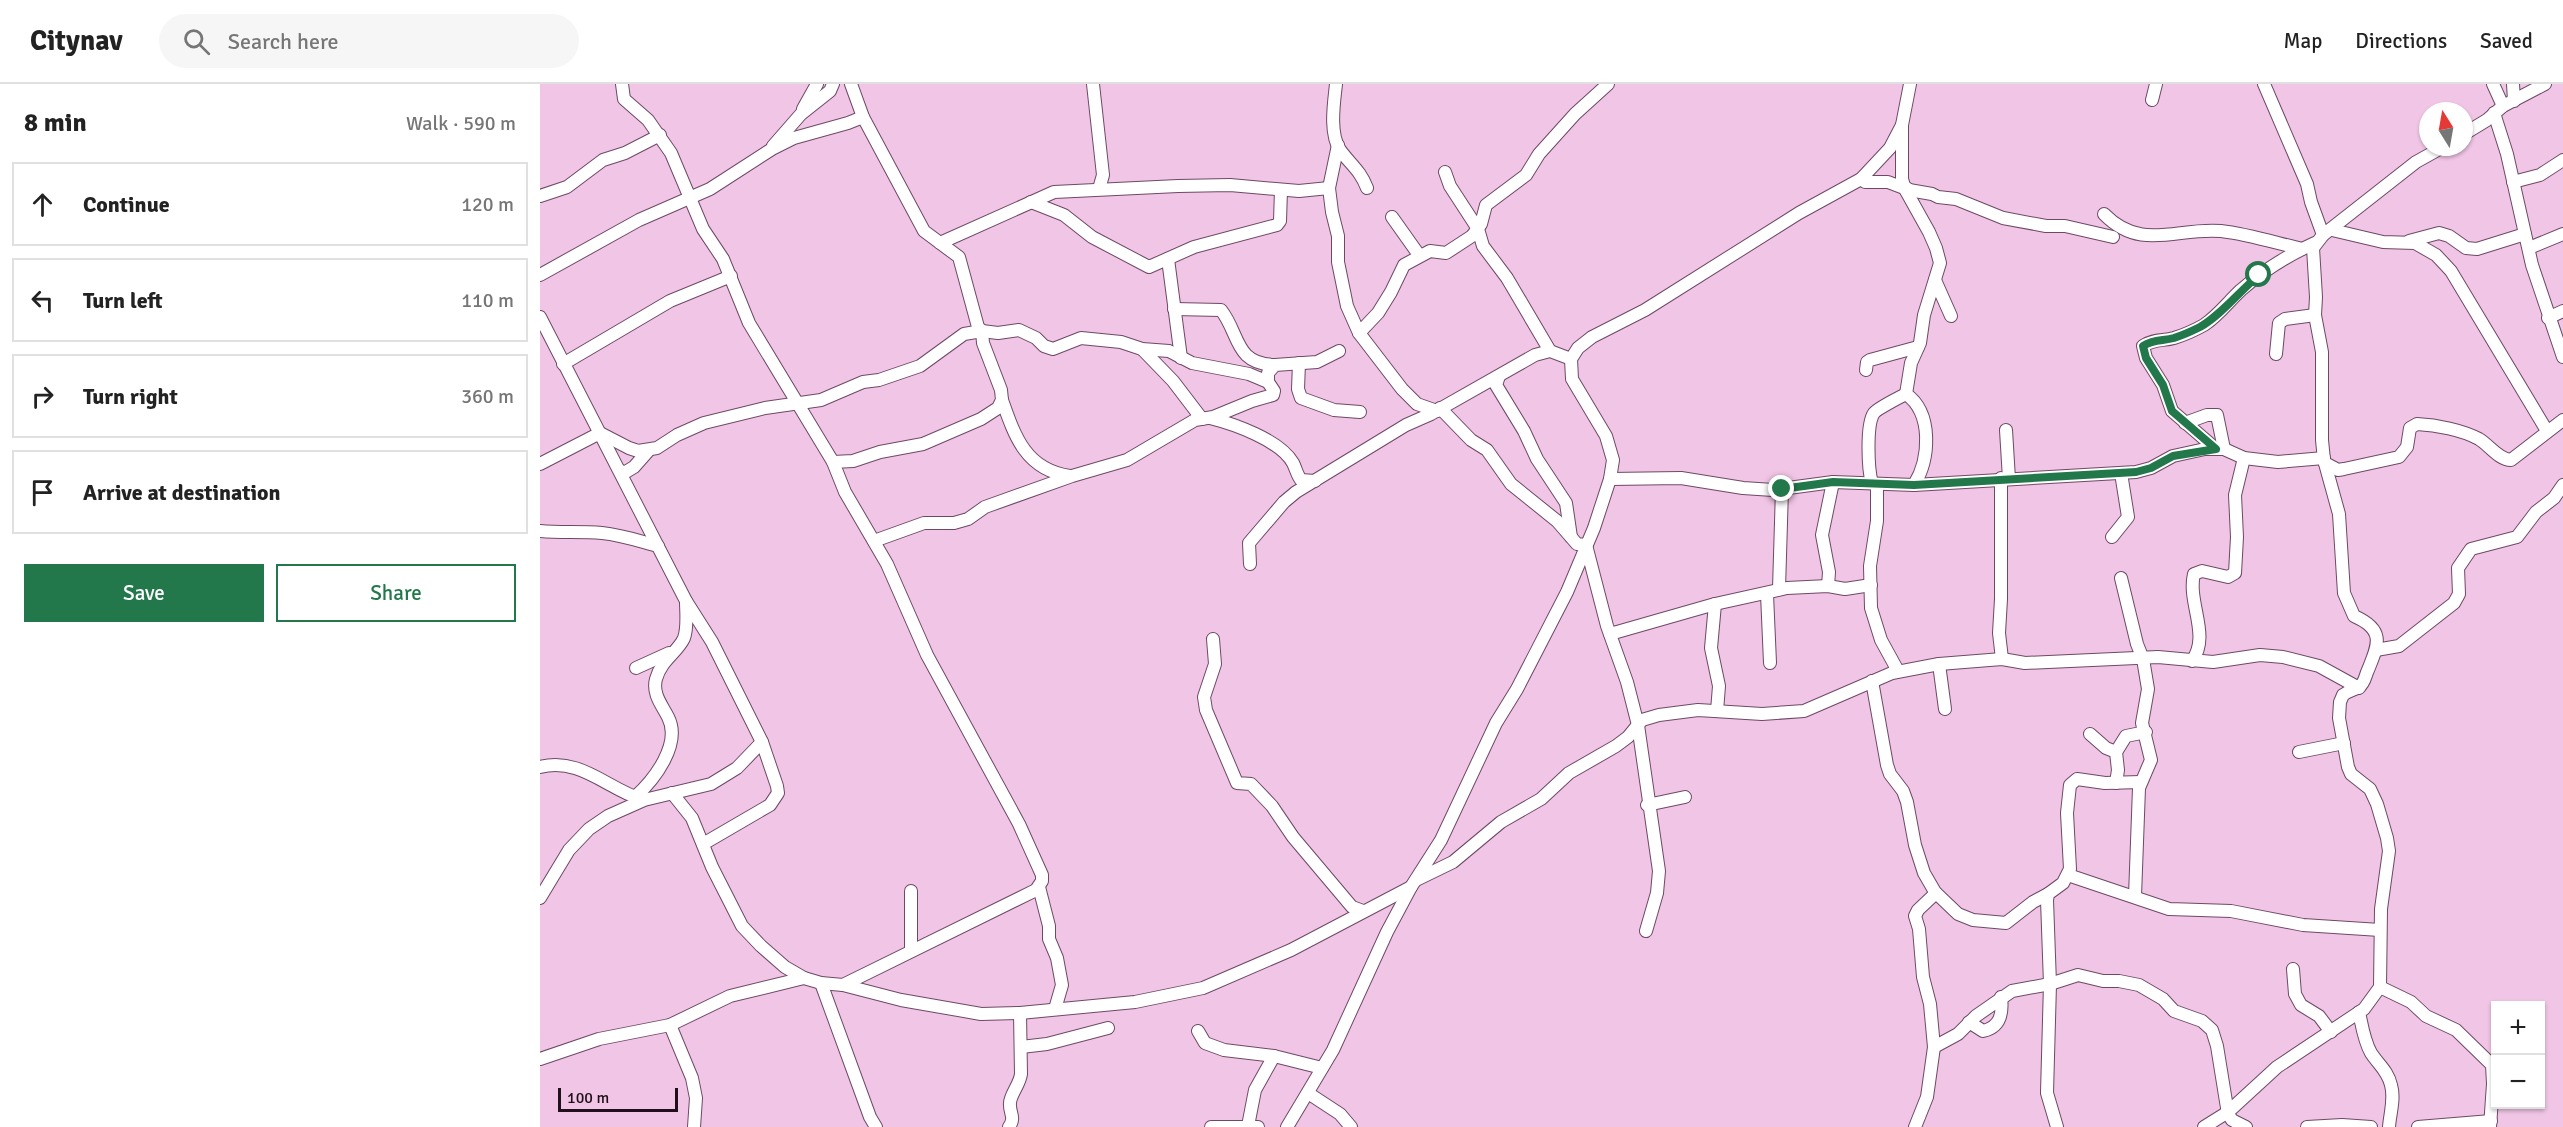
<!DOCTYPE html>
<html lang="en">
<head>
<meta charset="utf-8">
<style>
  :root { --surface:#fff; --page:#f6f6f6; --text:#222; --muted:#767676; --line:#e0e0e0; --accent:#23784b }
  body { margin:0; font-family:Signika,sans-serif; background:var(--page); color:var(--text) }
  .controls { position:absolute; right:18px; bottom:18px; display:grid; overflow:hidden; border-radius:0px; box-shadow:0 2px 4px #0004 }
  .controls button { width:54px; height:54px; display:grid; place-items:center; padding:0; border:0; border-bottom:2px solid var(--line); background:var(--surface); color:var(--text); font:30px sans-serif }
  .compass { position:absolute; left:1879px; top:18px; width:54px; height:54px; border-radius:50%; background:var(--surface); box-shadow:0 2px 4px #0004; rotate:349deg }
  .scale { position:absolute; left:18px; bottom:15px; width:120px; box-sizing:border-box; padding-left:6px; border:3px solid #1f101b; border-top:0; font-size:16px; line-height:21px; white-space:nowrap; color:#1f101b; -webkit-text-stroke:4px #f0c5e5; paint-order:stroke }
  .stop { position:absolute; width:18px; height:18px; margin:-14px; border:4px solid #23784b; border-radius:50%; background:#fff }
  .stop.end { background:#23784b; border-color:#fff; box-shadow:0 2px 6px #0008 }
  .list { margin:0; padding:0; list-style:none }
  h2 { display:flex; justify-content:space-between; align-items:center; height:78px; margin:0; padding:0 24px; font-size:26px }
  h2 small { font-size:20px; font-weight:400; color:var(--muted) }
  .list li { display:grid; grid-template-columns:39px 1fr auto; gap:18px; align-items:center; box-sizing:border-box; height:84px; margin:0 12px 12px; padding:0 12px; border:2px solid var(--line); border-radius:0px }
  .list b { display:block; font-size:22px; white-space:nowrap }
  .list em { font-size:20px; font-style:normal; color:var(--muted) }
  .actions { display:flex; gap:12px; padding:18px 24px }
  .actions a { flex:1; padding:14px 0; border:2px solid var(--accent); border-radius:0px; text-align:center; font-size:21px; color:var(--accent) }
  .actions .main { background:var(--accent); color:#fff }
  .icon { flex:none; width:33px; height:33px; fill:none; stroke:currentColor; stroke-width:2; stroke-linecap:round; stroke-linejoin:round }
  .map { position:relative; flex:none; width:2023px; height:1043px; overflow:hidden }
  header { display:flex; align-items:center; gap:36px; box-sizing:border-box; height:84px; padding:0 30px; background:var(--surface); border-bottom:2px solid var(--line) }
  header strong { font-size:28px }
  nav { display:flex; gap:33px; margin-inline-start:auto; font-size:21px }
  .search { width:420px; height:54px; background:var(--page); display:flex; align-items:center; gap:15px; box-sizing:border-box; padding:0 21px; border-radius:33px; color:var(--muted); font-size:22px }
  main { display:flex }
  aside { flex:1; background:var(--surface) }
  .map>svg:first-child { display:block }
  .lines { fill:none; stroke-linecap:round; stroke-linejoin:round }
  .minor-casing { stroke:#6e4965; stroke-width:14 }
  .minor { stroke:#fff; stroke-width:12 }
  .route { stroke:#23784b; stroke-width:8 }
</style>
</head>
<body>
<header>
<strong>Citynav</strong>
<div class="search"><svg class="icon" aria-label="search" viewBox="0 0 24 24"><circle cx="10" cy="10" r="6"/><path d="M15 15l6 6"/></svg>Search here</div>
<nav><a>Map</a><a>Directions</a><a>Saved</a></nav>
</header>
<main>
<aside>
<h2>8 min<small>Walk · 590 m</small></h2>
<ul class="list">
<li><svg class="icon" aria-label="ahead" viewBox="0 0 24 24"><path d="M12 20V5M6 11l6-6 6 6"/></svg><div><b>Continue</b></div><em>120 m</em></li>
<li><svg class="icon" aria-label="left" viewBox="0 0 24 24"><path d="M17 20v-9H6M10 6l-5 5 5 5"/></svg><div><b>Turn left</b></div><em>110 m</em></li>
<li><svg class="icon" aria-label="right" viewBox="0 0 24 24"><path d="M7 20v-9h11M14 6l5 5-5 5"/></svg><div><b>Turn right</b></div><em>360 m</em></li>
<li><svg class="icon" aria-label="arrive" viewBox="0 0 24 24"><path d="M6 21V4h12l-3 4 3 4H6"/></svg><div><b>Arrive at destination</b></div></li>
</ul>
<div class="actions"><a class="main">Save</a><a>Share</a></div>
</aside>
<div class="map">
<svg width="2023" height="1043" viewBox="0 0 2023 1043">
  <rect width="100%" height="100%" fill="#f0c5e5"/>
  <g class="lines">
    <g class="minor-casing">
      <g id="minor">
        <path d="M 82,0 L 84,15 L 108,36 L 131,69 L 163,145 L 183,175 L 209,239 L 293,378 L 305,408 L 347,480 L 387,571 L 479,740 L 502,791 L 502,797 L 496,806 L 303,901"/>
        <path d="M 553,0 L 563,91 L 559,105"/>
        <path d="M 796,0 C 794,19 789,49 800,66 C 811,81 820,86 827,104"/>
        <path d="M 1724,0 L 1767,100 L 1771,118 L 1783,151"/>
        <path d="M 1953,0 L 1963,22"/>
        <path d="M 1973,0 L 1974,17"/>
        <path d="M 1612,16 L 1616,0"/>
        <path d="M 263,25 L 277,0"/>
        <path d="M 1954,29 L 1967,70 L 1992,181 L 2023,273"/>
        <path d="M 1362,41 L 1362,95 L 1364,102 L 1369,106"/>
        <path d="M 1924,50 L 1947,36 L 1963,22 L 2005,0"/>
        <path d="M 798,61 L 789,104 L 792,128 L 798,152 L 798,178 L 807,222 L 819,249 L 862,305 L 877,320 L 897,327"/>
        <path d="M 233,62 L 261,30 L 290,7 L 293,0"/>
        <path d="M 905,88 L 910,102 L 938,145 L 943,162 L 967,194 L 1010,267"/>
        <path d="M 1321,95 L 1325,98 L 1348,98 L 1369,106 L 1392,110 L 1398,113 L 1416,115 L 1463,134 L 1506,142 L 1525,142 L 1573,153"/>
        <path d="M 1973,98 L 2000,91 L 2023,76"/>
        <path d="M 1365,105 L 1389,148 L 1396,164 L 1400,179 L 1384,231 L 1380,259 L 1371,279 L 1366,310"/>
        <path d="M 0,112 L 27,103 L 63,76 L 85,69 L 120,51"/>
        <path d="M 491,118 L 524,131 L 552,153 L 609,183 L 654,163 L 737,141 L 740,137 L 741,106"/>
        <path d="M 1564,130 C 1601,168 1637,143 1681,147 C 1708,150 1736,159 1762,165"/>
        <path d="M 852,133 L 879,171"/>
        <path d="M 1792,146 L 1843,158 L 1875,159 L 1896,171 L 1911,187 L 2007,347"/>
        <path d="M 1869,157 L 1899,149 L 1909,152 L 1926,164 L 1937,165 L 1985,150"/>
        <path d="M 400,159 L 514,108 L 638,102 L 690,101 L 759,107 L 789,104"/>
        <path d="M 1989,164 L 2023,150"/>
        <path d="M 628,175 L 641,274"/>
        <path d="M 0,191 L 99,136 L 170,105 L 232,65 L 254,54 L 308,39 L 323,33"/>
        <path d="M 1395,196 L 1411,232"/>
        <path d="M 634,225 L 681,226 C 700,250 694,280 735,281"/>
        <path d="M 0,233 L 146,517 L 172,558 L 222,658 L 237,702 L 238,709 L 230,721 L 163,760"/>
        <path d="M 2008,234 L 2023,227"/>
        <path d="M 819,249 L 838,229 L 851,208 L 864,181 L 890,167 L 906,169 L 932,152 L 941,140 L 946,121 L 986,91 L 999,70 L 1035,30 L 1068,0"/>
        <path d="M 602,265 L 633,297 L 662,335"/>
        <path d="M 1736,270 L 1739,239 L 1745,235 L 1775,231"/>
        <path d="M 759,279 L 758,305 L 761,314 L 794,326 L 820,328"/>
        <path d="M 23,280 L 130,217 L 191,192"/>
        <path d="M 1326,286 L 1327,278 L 1330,276 L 1378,263"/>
        <path d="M 959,292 L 956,301 L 984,347 L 997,375 L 1026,419 L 1031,453"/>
        <path d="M 1366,310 C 1393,329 1390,375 1374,401"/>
        <path d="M 462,316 C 475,353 486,386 530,392"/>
        <path d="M 900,324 L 931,356 L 947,366 L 971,400 L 1017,437 L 1037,460 L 1046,461 L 1067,542 L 1087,598 L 1098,641 L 1119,787 L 1117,809 L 1106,847"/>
        <path d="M 670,334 C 694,340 740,356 753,379 C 756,385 757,391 761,396 L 775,397"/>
        <path d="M 1645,339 L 1667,331 L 1677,331 L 1684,365"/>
        <path d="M 1466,346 L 1469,395"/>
        <path d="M 1676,365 L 1632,327 L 1623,301 L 1606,274 L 1603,262 C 1613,255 1623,257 1634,254 C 1644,251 1655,246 1664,241 C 1679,231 1688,218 1701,206 C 1723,187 1748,171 1775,159"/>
        <path d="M 293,378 L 313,377 L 340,368 L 383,360 L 441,335 L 458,324 L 462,316 L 461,306 L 443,259 L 442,247 L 438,243 L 419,173 L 384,147 L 323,33 L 311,0"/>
        <path d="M 1785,379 L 1798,386 L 1804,385 L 1859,373 L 1867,363 L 1870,344 L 1877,340 C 1897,341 1922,346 1939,355 C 1949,361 1959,376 1971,376 L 2023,336"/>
        <path d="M 0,380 L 60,349 L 89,364 L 98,367 L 117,364 L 137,351 L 164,339 L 225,324 L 281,316 L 323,298 L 339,296 L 380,282 L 424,250 L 442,247 L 458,249 L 479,246 L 496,254 L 504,262 L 513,265 L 541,254 L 581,258 L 602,265 L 629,267 L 652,279 L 709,290 L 728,298"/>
        <path d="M 81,387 L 84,389 L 94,383 L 109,366"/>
        <path d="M 1461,394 L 1461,515 L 1459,549 L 1462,575"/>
        <path d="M 1070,395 L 1141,394 L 1203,404 L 1233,406 L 1293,398 L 1374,401 L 1596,388 L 1611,384 L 1633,372 L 1665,365 L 1684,365 L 1704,374 L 1738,378 L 1784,374"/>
        <path d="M 1332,399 C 1328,386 1326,340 1334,329 C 1337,325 1360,313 1366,310"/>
        <path d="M 1337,400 L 1337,437 L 1330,482 L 1331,524 L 1341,556 L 1358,587"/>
        <path d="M 0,447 C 21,449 41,447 62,449 C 82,451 99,457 118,462"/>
        <path d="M 1572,453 L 1588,433 L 1581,389"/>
        <path d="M 334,457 L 384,439 L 414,439 L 428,435 L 445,423 L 532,392 L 587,376 L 655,336 L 673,333 L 712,317 L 733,311 L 734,307 L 728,298 L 728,289 L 735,281 L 777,278 L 799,267"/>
        <path d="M 710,480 L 709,459 L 744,418 L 756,408 L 866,341 L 891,330 L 995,271 L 1010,267 L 1031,275"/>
        <path d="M 1581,494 L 1597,560 L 1603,575 L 1608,605 L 1602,639 L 1611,676 L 1599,704 L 1595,812"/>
        <path d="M 1288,502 L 1289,488 L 1282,451 L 1293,398"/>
        <path d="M 1239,505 L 1242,405"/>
        <path d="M 1227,510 L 1230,579"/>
        <path d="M 1175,520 L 1171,564 L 1179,602 L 1177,627"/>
        <path d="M 1070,550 L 1175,520 L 1247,504 L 1288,502 L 1305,505 L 1331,501"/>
        <path d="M 673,555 L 675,580 L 664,613 L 666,626 L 697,699 L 711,700 L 732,722 L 753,753 L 812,823 L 823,827"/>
        <path d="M 1836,566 L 1859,562 L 1914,519 L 1919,510 L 1918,484 L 1931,465 L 1977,453 L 1996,428 L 2014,414 L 2023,401"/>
        <path d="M 1652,577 C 1671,551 1647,519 1654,490 L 1662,487 L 1688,493 L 1695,489 L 1697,453 L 1695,411 L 1704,374"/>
        <path d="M 1399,580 L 1405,625"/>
        <path d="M 96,584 L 129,569"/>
        <path d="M 1332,597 L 1347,681 L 1350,690 L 1363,707 L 1367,718 L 1375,761 L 1384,789 L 1395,808 L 1418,830 L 1433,836 L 1466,839 L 1493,818 L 1508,810"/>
        <path d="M 1550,650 L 1566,664 L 1576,668 L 1578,686 L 1576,699"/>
        <path d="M 1576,668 L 1586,652 L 1606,648"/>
        <path d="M 1759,668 L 1804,659"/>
        <path d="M 0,683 C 40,673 66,704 103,716"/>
        <path d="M 132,709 L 152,734 L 172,783 L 202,842 L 221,862 L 245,883 L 264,894 L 281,899 L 303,901 L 361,916 L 441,930 L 480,929 L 595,918 L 663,904 L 751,866 L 871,803"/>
        <path d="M 95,713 C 114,696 142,660 128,633 C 122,621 112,610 116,595 C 121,576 138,568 144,554 C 148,543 146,528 146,517"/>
        <path d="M 1107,721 L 1145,713"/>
        <path d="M 1528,791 L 1629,825 L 1691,827 L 1763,841 L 1840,846"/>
        <path d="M 876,796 L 913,778 L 961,738 L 1001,715 L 1029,689 L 1076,662 L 1088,653 L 1102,636 L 1119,631 L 1158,626 L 1222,630 L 1264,627 L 1352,589 L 1399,580 L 1462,575 L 1485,579 L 1618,573 L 1673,578 L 1720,571 L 1743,573 L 1779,582 L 1819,604"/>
        <path d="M 499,803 L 509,842 L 509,855 L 517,874 L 522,901 L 515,925"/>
        <path d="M 0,814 L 29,766 L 49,745 L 68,732 L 104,716 L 171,700 L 197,684 L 222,658"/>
        <path d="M 371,867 L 371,807"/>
        <path d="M 1753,885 L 1755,910 L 1761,921 L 1779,932 L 1791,948"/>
        <path d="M 281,899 L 330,1033 L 336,1043"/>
        <path d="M 1840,903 L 1871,918 L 1886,932 L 1916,946 L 1952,981 L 1953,1000 L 1950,1043"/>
        <path d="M 1819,928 C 1822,942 1824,957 1831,969 C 1838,980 1848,987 1851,1001 C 1855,1015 1850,1029 1849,1043"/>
        <path d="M 1429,938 L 1443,947 C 1461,943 1463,929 1461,913"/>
        <path d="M 130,941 L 152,994 L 156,1014 L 154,1043"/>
        <path d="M 658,947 L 665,959 L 684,966 L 734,972 L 782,984"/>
        <path d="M 481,963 L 507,960 L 568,944"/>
        <path d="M 1394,963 L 1418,950 L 1436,932 L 1472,907 L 1510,900 L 1538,891 L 1563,897 L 1579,897 L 1599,901 L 1623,915 L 1634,927 L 1662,937 L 1672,946 L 1677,962 L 1688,1030 L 1692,1036 L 1706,1043"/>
        <path d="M 0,975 L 59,955 L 130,941 L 190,912 L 264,894"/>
        <path d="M 768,1009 L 800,1030 L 811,1043"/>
        <path d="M 708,1042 L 715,1006 L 734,972"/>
        <path d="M 469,1043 C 476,1033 469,1029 470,1019 C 470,1011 480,1000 481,990 L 480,929"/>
        <path d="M 671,1043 L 718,1043"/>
        <path d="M 747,1043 L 793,966 L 847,848 L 871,803 L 901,756 L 956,639 L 977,605 L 1027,508 L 1054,444 L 1070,395 L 1073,376 L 1066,352 L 1032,295 L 1031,275 L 1038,264 L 1052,253 L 1105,226 L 1259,129 L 1321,95 L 1350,64 L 1362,41 L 1370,0"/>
        <path d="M 1375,1043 L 1387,1013 L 1394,963 L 1390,920 L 1383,893 L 1379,845 L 1375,832 L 1378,826 L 1396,809"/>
        <path d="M 1517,1043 L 1507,1009 L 1510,900 L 1507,816 L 1508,810 L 1523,799 L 1530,785 L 1527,729 L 1530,701 L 1537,695 L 1565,699 L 1601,698"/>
        <path d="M 1664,1043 L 1688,1028 L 1737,983 L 1824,925 L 1840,903 L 1841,825 L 1849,767 L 1847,754 L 1837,720 L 1830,705 L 1811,690 L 1808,683 L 1799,634 L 1800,618 L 1803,611 C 1808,607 1814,606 1819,603 C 1825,599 1825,592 1828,586 C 1838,561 1846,546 1814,532 L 1804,509 L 1799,430 L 1784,376 L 1782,356 L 1782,268 L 1775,231 L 1776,213 L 1773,164 L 1783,151 L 1876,78 L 1903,63"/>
        <path d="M 1767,1043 L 1802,1041 L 1831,1043"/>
        <path d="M 1878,1043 L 1951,1037"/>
      </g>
    </g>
    <use href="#minor" class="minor"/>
  </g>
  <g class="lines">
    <path class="route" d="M 1242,405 L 1293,398 L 1374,401 L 1596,388 L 1611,384 L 1633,372 L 1676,365 L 1632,327 L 1623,301 L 1606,274 L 1603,262 C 1613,255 1623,257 1634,254 C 1643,251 1652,247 1660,243 C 1680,232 1700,207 1719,191"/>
  </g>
</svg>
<div class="controls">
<button>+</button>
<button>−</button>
</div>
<svg class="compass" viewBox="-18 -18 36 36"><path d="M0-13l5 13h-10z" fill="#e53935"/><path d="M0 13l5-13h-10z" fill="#767676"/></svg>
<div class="scale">100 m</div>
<div class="stop" style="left:1719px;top:191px"></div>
<div class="stop end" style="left:1242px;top:405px"></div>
</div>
</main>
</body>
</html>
